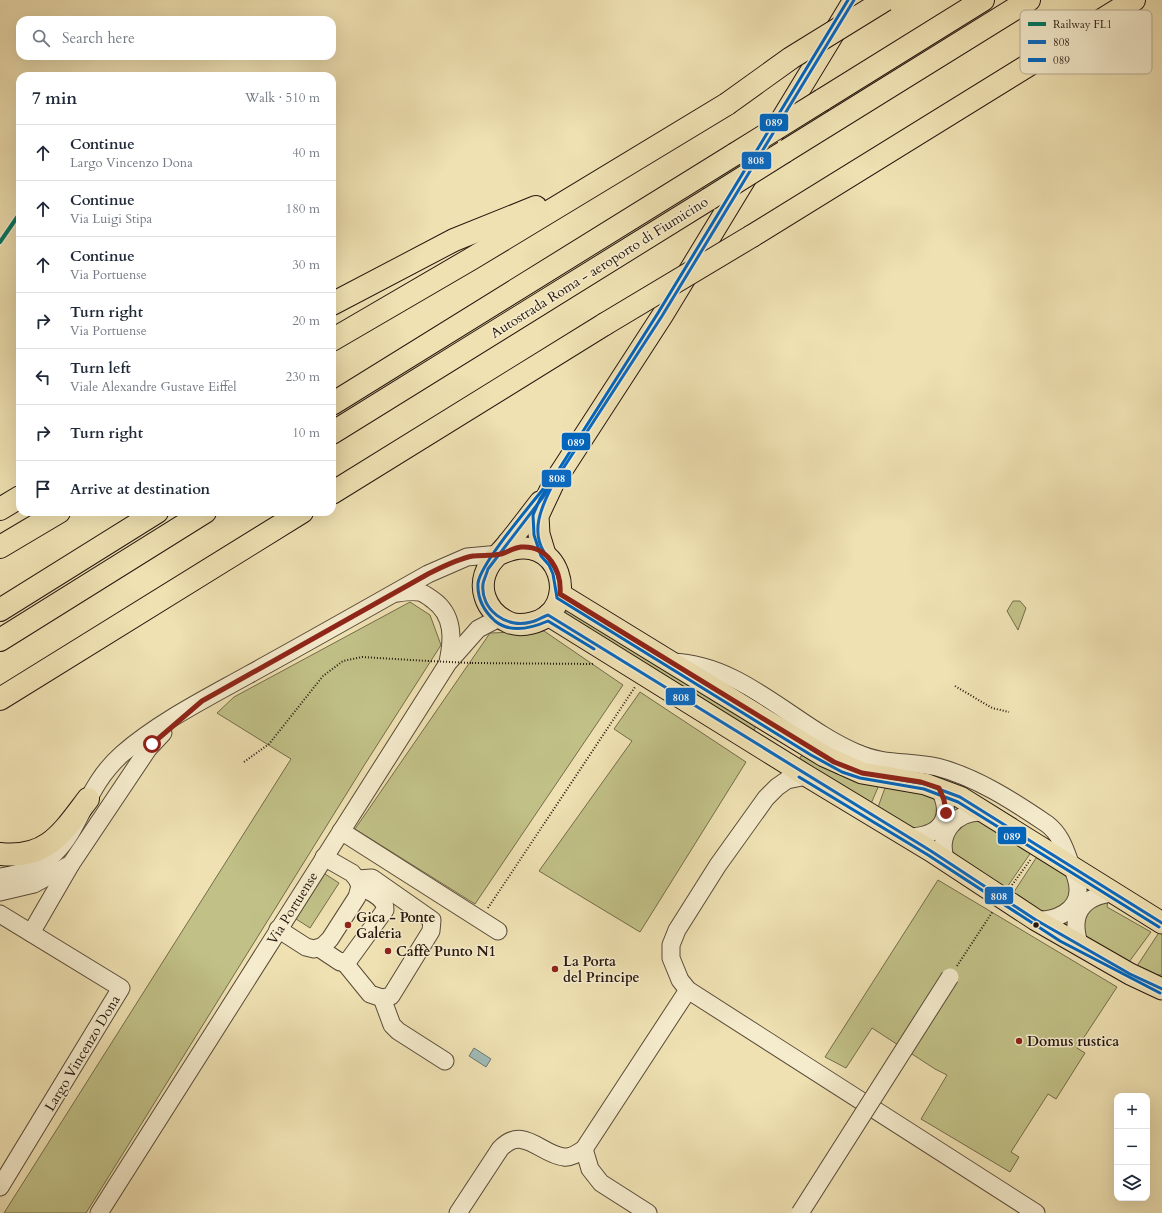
<!DOCTYPE html>
<html lang="en">
<head>
<meta charset="utf-8">
<style>
  :root { --surface:#fff; --page:#f2f2f3; --text:#1f2937; --muted:#747a83; --line:#e0e1e3 }
  body { margin:0; font-family:Cardo,serif; background:var(--page); color:var(--text) }
  .controls { position:absolute; right:12px; bottom:12px; display:grid; overflow:hidden; border-radius:8px; box-shadow:0 4px 16px #0002 }
  .controls button { width:36px; height:36px; display:grid; place-items:center; padding:0; border:0; border-bottom:1px solid var(--line); background:var(--surface); color:var(--text); font:20px sans-serif }
  .stop { position:absolute; width:12px; height:12px; margin:-9px; border:3px solid #8f2418; border-radius:50%; background:#fff }
  .stop.end { background:#8f2418; border-color:#fff; box-shadow:0 1px 4px #0008 }
  .list { margin:0; padding:0; list-style:none }
  h2 { display:flex; justify-content:space-between; align-items:center; height:52px; margin:0; padding:0 16px; font-size:17px }
  h2 small { font-size:13px; font-weight:400; color:var(--muted) }
  .list li { display:grid; grid-template-columns:26px 1fr auto; gap:12px; align-items:center; box-sizing:border-box; height:56px; padding:0 16px; border-top:1px solid var(--line) }
  .list b { display:block; font-size:15px; white-space:nowrap }
  .list p { margin:0; font-size:13px; white-space:nowrap; color:var(--muted) }
  .list em { font-size:13px; font-style:normal; color:var(--muted) }
  .icon { flex:none; width:22px; height:22px; fill:none; stroke:currentColor; stroke-width:2; stroke-linecap:round; stroke-linejoin:round }
  .map { position:relative; flex:none; width:1162px; height:1213px; overflow:hidden }
  .search { position:absolute; background:var(--surface); box-shadow:0 4px 16px #0002; left:16px; top:16px; width:320px; height:44px; display:flex; align-items:center; gap:10px; box-sizing:border-box; padding:0 14px; border-radius:12px; color:var(--muted); font-size:15px }
  .panel { position:absolute; background:var(--surface); box-shadow:0 4px 16px #0002; left:16px; top:72px; width:320px; height:444px; border-radius:12px }
  .map>svg:first-child { display:block }
  .green { fill:#c1c187; stroke:#746c4b }
  .water { fill:#9fbbb7; stroke:#6f7974 }
  .lines { fill:none; stroke-linecap:round; stroke-linejoin:round }
  .minor-casing { stroke:#584a38; stroke-width:19 }
  .major-casing { stroke:#26170f; stroke-width:23 }
  .highway-casing { stroke:#26170f; stroke-width:24 }
  .path { stroke:#26170f; stroke-width:2; stroke-dasharray:1 2; stroke-linecap:butt }
  .minor { stroke:#f5eccd; stroke-width:17 }
  .major { stroke:#efe1b2; stroke-width:21 }
  .highway { stroke:#efe1b2; stroke-width:22 }
  .minor-bridge-casing { stroke:#584a38; stroke-width:19; stroke-linecap:butt }
  .highway-bridge-casing { stroke:#26170f; stroke-width:24; stroke-linecap:butt }
  .path-bridge { stroke:#26170f; stroke-width:2; stroke-dasharray:1 2; stroke-linecap:butt }
  .minor-bridge { stroke:#f5eccd; stroke-width:17 }
  .highway-bridge { stroke:#efe1b2; stroke-width:22 }
  .bus-1-casing { stroke:#f5eccd; stroke-width:6 }
  .bus-2-casing { stroke:#f5eccd; stroke-width:6 }
  .bus-1 { stroke:#0c69bf; stroke-width:3 }
  .bus-2 { stroke:#0065bd; stroke-width:3 }
  .rail-1-casing { stroke:#f5eccd; stroke-width:7 }
  .rail-1 { stroke:#007663; stroke-width:4 }
  .route { stroke:#8f2418; stroke-width:5 }
  .poi-dot { fill:#8f2418; stroke:#f5eccd; stroke-width:1.5 }
  .bus-dot { fill:#26170f; stroke:#f5eccd; stroke-width:1.5 }
  .labels { text-anchor:middle; stroke-width:3; stroke-linejoin:round; paint-order:stroke }
  .street-label { font-size:14px; fill:#26170f; stroke:#f5eccd }
  .poi-label { font-size:14px; font-weight:bold; fill:#26170f; stroke:#f5eccd; text-anchor:start }
  .key { fill:#f5eccd; stroke:#b7ac94; stroke-width:1 }
  .key-label { font-size:11px; fill:#26170f }
  .line-badge { stroke:#f5eccd; stroke-width:1.5 }
  .badge-label { font-size:11px; text-anchor:middle; font-weight:bold; fill:#fff }
</style>
</head>
<body>
<div class="map">
<svg width="1162" height="1213" viewBox="0 0 1162 1213">
  <rect width="100%" height="100%" fill="#efe1b2"/>
  <filter id="stains"><feTurbulence type="fractalNoise" baseFrequency=".005" numOctaves="4"/><feColorMatrix values="0 0 0 0 .2 0 0 0 0 .09 0 0 0 0 .02 0 0 0 .5 -.17"/></filter>
  <radialGradient id="worn" r=".72"><stop offset=".6" stop-color="#630" stop-opacity="0"/><stop offset="1" stop-color="#630" stop-opacity=".3"/></radialGradient>
  <g class="green">
    <path d="M 1013,601 L 1020,601 L 1026,608 L 1018,630 L 1007,611 Z"/>
    <path d="M 410,602 L 430,615 L 441,645 L 365,764 L 86,1213 L 4,1213 L 291,759 L 217,713 L 234,697 Z"/>
    <path d="M 560,602 L 755,726 L 755,729 L 753,731 L 555,611 Z"/>
    <path d="M 544,631 L 623,685 L 475,904 L 355,829 L 490,633 Z"/>
    <path d="M 640,692 L 746,762 L 640,932 L 539,871 L 632,741 L 614,729 Z"/>
    <path d="M 804,755 L 837,774 L 879,785 L 870,806 L 799,760 L 801,756 Z"/>
    <path d="M 886,785 L 929,793 L 940,805 L 934,823 L 918,830 L 877,810 Z"/>
    <path d="M 977,819 L 1032,851 L 1005,890 L 953,856 L 949,845 L 953,830 Z"/>
    <path d="M 1038,855 L 1058,868 L 1071,880 L 1071,897 L 1057,911 L 1041,911 L 1012,895 Z"/>
    <path d="M 322,872 L 339,883 L 310,928 L 293,917 Z"/>
    <path d="M 938,880 L 1117,987 L 1077,1048 L 1085,1053 L 1056,1099 L 1048,1094 L 1011,1152 L 1019,1157 L 1010,1172 L 921,1119 L 947,1075 L 935,1069 L 872,1028 L 846,1068 L 825,1057 Z"/>
    <path d="M 1108,900 L 1107,907 L 1151,932 L 1129,962 L 1088,940 L 1082,932 L 1084,912 Z"/>
    <path d="M 1160,931 L 1162,932 L 1162,975 C 1153,976 1145,970 1137,966 Z"/>
  </g>
  <path class="water" d="M 474,1048 L 491,1059 L 486,1067 L 469,1056 Z"/>
  <g class="lines">
    <g class="minor-casing">
      <g id="minor">
        <path d="M 397,593 C 404,592 412,591 419,592 C 424,593 429,597 433,600 C 454,615 453,639 448,662"/>
        <path d="M 672,662 C 743,664 795,727 857,753 C 883,765 910,761 937,767 C 976,777 1013,801 1047,824 C 1059,833 1064,846 1069,860 C 1073,869 1078,879 1078,889 C 1079,912 1054,921 1036,920"/>
        <path d="M 807,776 L 787,780 L 777,787 L 766,798 L 718,865 L 677,930 L 671,945 L 671,958 L 680,980 L 688,990 L 1036,1213"/>
        <path d="M 341,831 L 498,931"/>
        <path d="M 909,837 C 942,836 954,817 939,788"/>
        <path d="M 946,861 C 936,834 955,811 983,812"/>
        <path d="M 0,877 C 85,865 69,801 122,754 C 159,722 205,699 248,675 C 308,642 368,608 428,574 L 467,557 L 500,554"/>
        <path d="M 0,892 L 34,884 L 71,864 L 148,749 L 163,733"/>
        <path d="M 0,914 L 121,988 L 0,1187"/>
        <path d="M 278,929 L 306,947 L 314,949 L 323,946 L 330,939 L 357,897 L 360,886 L 357,879 L 352,873 L 324,857"/>
        <path d="M 31,933 L 71,864"/>
        <path d="M 1080,946 C 1069,916 1081,896 1113,893"/>
        <path d="M 319,948 L 340,962 L 348,961 L 385,910 C 386,897 369,892 360,886"/>
        <path d="M 344,962 L 370,994 L 382,998 L 391,996 L 431,931 L 432,920 L 372,878 L 357,879"/>
        <path d="M 382,998 L 392,1025 L 398,1031 L 445,1061"/>
        <path d="M 584,1149 L 590,1169 L 601,1183 L 648,1213"/>
        <path d="M 99,1213 L 448,663 L 478,629 L 499,618"/>
        <path d="M 458,1213 L 500,1149 C 523,1124 541,1155 564,1157 C 571,1158 578,1153 584,1149 L 688,990"/>
      </g>
    </g>
    <g class="major-casing">
      <g id="major">
        <path d="M 500,554 C 561,525 583,611 532,623 C 524,625 516,626 508,622 C 485,611 476,586 490,564 C 495,557 503,550 508,543 C 519,530 529,516 540,502"/>
        <path d="M 545,554 L 539,534 L 538,516 L 553,484 L 662,316 L 854,0"/>
        <path d="M 560,594 L 824,756 L 862,773 L 925,784 L 960,797 L 1162,923"/>
        <path d="M 548,615 L 807,776 L 931,851 L 1036,920 L 1130,974 L 1162,989"/>
      </g>
    </g>
    <g class="highway-casing">
      <g id="highway">
        <path d="M 822,100 L 983,0"/>
        <path d="M 784,152 L 1029,0"/>
        <path d="M 752,236 L 1134,0"/>
        <path d="M 332,304 L 454,240 L 536,207"/>
        <path d="M 332,340 L 471,259 L 727,104"/>
        <path d="M 332,404 L 735,154"/>
        <path d="M 332,433 L 709,199"/>
        <path d="M 332,493 L 605,324"/>
        <path d="M 0,509 L 20,497"/>
        <path d="M 0,547 L 59,512"/>
        <path d="M 0,610 L 157,512"/>
        <path d="M 0,640 L 205,512"/>
        <path d="M 0,699 L 302,512"/>
        <path d="M 0,854 C 47,859 62,833 88,799"/>
      </g>
    </g>
    <g class="path">
      <path d="M 472,663 L 594,664"/>
      <path d="M 955,686 L 992,708 L 1009,712"/>
      <path d="M 244,762 L 269,744 L 323,676 L 343,661 L 362,657 L 428,661"/>
      <path d="M 1012,885 L 1031,859"/>
      <path d="M 488,908 L 635,687"/>
      <path d="M 957,966 L 993,911"/>
    </g>
    <use href="#minor" class="minor"/>
    <use href="#major" class="major"/>
    <use href="#highway" class="highway"/>
    <g class="minor-bridge-casing">
      <path id="minor-bridge" d="M 800,1213 L 950,977"/>
    </g>
    <g class="highway-bridge-casing">
      <g id="highway-bridge">
        <path d="M 727,104 L 791,58 L 885,0"/>
        <path d="M 735,154 L 822,100"/>
        <path d="M 709,199 L 784,152"/>
        <path d="M 605,324 L 752,236"/>
      </g>
    </g>
    <path class="path-bridge" d="M 428,661 L 472,663"/>
    <use href="#minor-bridge" class="minor-bridge"/>
    <use href="#highway-bridge" class="highway-bridge"/>
    <g class="bus-1-casing">
      <g id="bus-1">
        <path d="M 854,0 L 662,316 L 553,484 L 488,569 C 487,573 484,579 483,584 C 480,610 507,629 531,622 C 537,621 542,617 548,615 L 931,851 L 1036,920 L 1130,974 L 1162,989"/>
        <path d="M 551,488 C 541,508 531,531 544,552 C 553,567 561,575 560,594 L 608,624"/>
        <path d="M 811,749 L 834,762 L 862,773 L 925,784 L 960,797 L 1162,923"/>
      </g>
    </g>
    <g class="bus-2-casing">
      <g id="bus-2">
        <path d="M 848,0 L 658,313 L 540,499 L 533,515 L 534,535 L 541,556 L 549,565 L 553,574 L 557,598 L 811,755 L 842,772 L 860,778 L 924,789 L 958,802 L 1159,927"/>
        <path d="M 544,488 C 529,507 481,563 478,583 C 477,599 484,611 495,621 C 511,634 532,628 548,621 L 594,649"/>
        <path d="M 799,777 L 928,855 L 1060,941 L 1160,993"/>
      </g>
    </g>
    <use href="#bus-1" class="bus-1"/>
    <use href="#bus-2" class="bus-2"/>
    <g class="rail-1-casing">
      <path id="rail-1" d="M 0,242 L 20,213"/>
    </g>
    <use href="#rail-1" class="rail-1"/>
  </g>
  <g class="lines">
    <path class="route" d="M 152,744 L 202,701 L 428,574 C 442,567 457,559 473,556 C 482,555 492,556 501,554 C 508,552 513,548 521,547 C 548,545 562,571 560,594 L 834,762 L 862,773 L 921,782 L 939,788 L 944,800 L 946,813"/>
  </g>
  <g class="poi-dot">
    <circle cx="348" cy="925" r="4"/>
    <circle cx="388" cy="951" r="4"/>
    <circle cx="555" cy="969" r="4"/>
    <circle cx="1019" cy="1041" r="4"/>
  </g>
  <circle class="bus-dot" cx="1036" cy="925" r="3.5"/>
  <g class="labels">
    <g class="street-label">
      <text transform="translate(599 267) rotate(-32)" y="5">Autostrada Roma - aeroporto di Fiumicino</text>
      <text transform="translate(292 908) rotate(-58)" y="5">Via Portuense</text>
      <text transform="translate(82 1053) rotate(-59)" y="5">Largo Vincenzo Dona</text>
    </g>
    <g class="poi-label">
      <text x="356" y="922">Gica - Ponte<tspan x="356" dy="16">Galeria</tspan></text>
      <text x="396" y="956">Caffè Punto N1</text>
      <text x="563" y="966">La Porta<tspan x="563" dy="16">del Principe</tspan></text>
      <text x="1027" y="1046">Domus rustica</text>
    </g>
  </g>
  <rect x="1020" y="10" width="132" height="64" rx="6" class="key"/>
  <rect x="1028" y="22" width="18" height="4" fill="#007663"/>
  <rect x="1028" y="40" width="18" height="4" fill="#0c69bf"/>
  <rect x="1028" y="58" width="18" height="4" fill="#0065bd"/>
  <g class="key-label">
    <text x="1053" y="28">Railway FL1</text>
    <text x="1053" y="46">808</text>
    <text x="1053" y="64">089</text>
  </g>
  <g class="line-badge">
    <rect x="759" y="113" width="30" height="19" rx="4" fill="#0065bd"/>
    <rect x="741" y="151" width="31" height="19" rx="4" fill="#0c69bf"/>
    <rect x="561" y="432" width="30" height="19" rx="4" fill="#0065bd"/>
    <rect x="541" y="469" width="31" height="19" rx="4" fill="#0c69bf"/>
    <rect x="665" y="687" width="31" height="19" rx="4" fill="#0c69bf"/>
    <rect x="997" y="826" width="30" height="19" rx="4" fill="#0065bd"/>
    <rect x="984" y="886" width="30" height="19" rx="4" fill="#0c69bf"/>
  </g>
  <g class="badge-label">
    <text x="774" y="126">089</text>
    <text x="756" y="164">808</text>
    <text x="576" y="446">089</text>
    <text x="557" y="482">808</text>
    <text x="681" y="701">808</text>
    <text x="1012" y="840">089</text>
    <text x="999" y="900">808</text>
  </g>
  <rect width="100%" height="100%" filter="url(#stains)"/>
  <rect width="100%" height="100%" fill="url(#worn)"/>
</svg>
<div class="controls">
<button>+</button>
<button>−</button>
<button><svg class="icon" aria-label="layers" viewBox="0 0 24 24"><path d="M12 4l9 5-9 5-9-5zM3 14l9 5 9-5"/></svg></button>
</div>
<div class="stop" style="left:152px;top:744px"></div>
<div class="stop end" style="left:946px;top:813px"></div>
<div class="search"><svg class="icon" aria-label="search" viewBox="0 0 24 24"><circle cx="10" cy="10" r="6"/><path d="M15 15l6 6"/></svg>Search here</div>
<section class="panel">
<h2>7 min<small>Walk · 510 m</small></h2>
<ul class="list">
<li><svg class="icon" aria-label="ahead" viewBox="0 0 24 24"><path d="M12 20V5M6 11l6-6 6 6"/></svg><div><b>Continue</b><p>Largo Vincenzo Dona</p></div><em>40 m</em></li>
<li><svg class="icon" aria-label="ahead" viewBox="0 0 24 24"><path d="M12 20V5M6 11l6-6 6 6"/></svg><div><b>Continue</b><p>Via Luigi Stipa</p></div><em>180 m</em></li>
<li><svg class="icon" aria-label="ahead" viewBox="0 0 24 24"><path d="M12 20V5M6 11l6-6 6 6"/></svg><div><b>Continue</b><p>Via Portuense</p></div><em>30 m</em></li>
<li><svg class="icon" aria-label="right" viewBox="0 0 24 24"><path d="M7 20v-9h11M14 6l5 5-5 5"/></svg><div><b>Turn right</b><p>Via Portuense</p></div><em>20 m</em></li>
<li><svg class="icon" aria-label="left" viewBox="0 0 24 24"><path d="M17 20v-9H6M10 6l-5 5 5 5"/></svg><div><b>Turn left</b><p>Viale Alexandre Gustave Eiffel</p></div><em>230 m</em></li>
<li><svg class="icon" aria-label="right" viewBox="0 0 24 24"><path d="M7 20v-9h11M14 6l5 5-5 5"/></svg><div><b>Turn right</b></div><em>10 m</em></li>
<li><svg class="icon" aria-label="arrive" viewBox="0 0 24 24"><path d="M6 21V4h12l-3 4 3 4H6"/></svg><div><b>Arrive at destination</b></div></li>
</ul>
</section>
</div>
</body>
</html>
